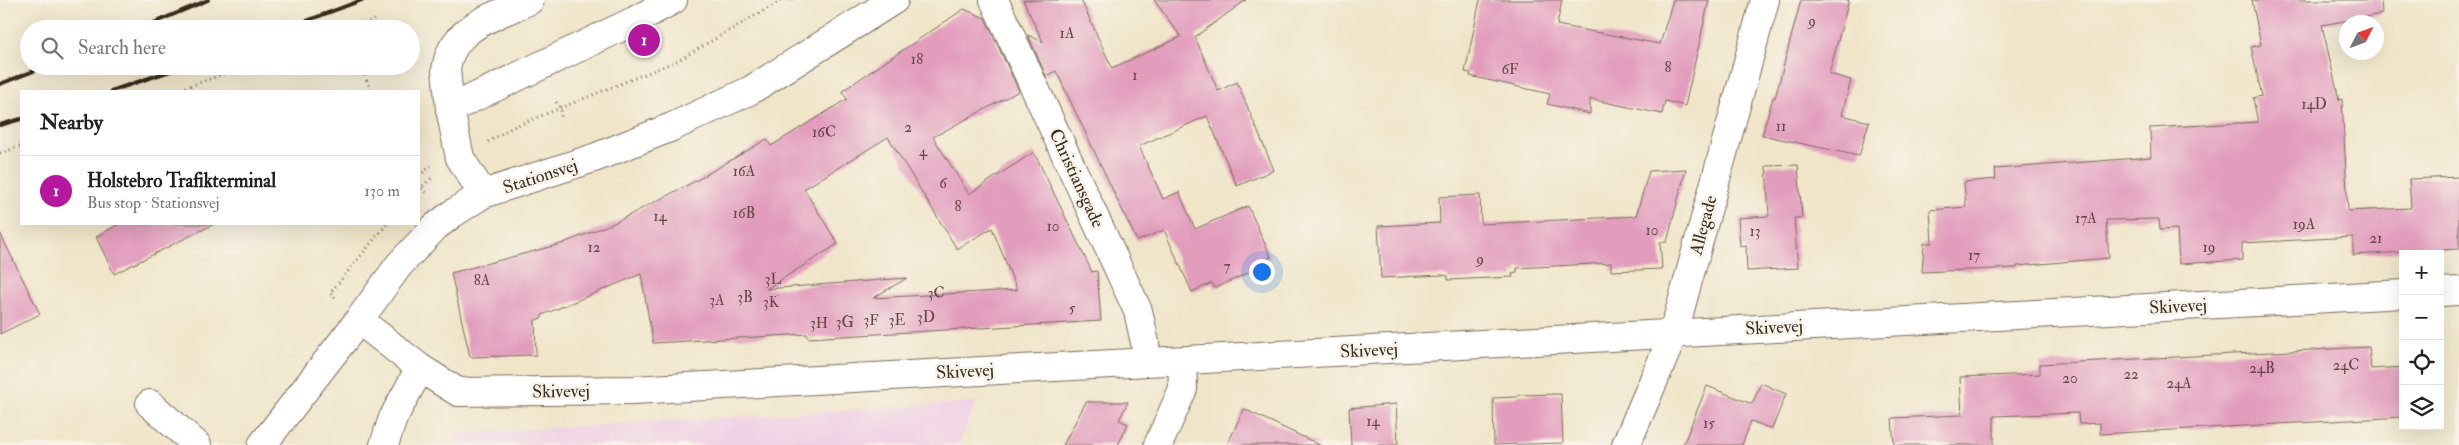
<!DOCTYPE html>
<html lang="en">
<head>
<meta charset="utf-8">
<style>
  :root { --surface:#fff; --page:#f2f2f2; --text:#202124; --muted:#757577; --line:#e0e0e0; --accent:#b5179e }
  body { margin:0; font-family:"IM FELL Double Pica",serif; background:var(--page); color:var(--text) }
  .controls { position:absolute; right:15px; bottom:15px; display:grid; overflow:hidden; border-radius:0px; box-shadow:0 5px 20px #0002 }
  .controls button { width:45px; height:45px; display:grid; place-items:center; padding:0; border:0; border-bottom:1px solid var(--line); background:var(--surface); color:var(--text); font:25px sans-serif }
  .compass { position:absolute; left:2339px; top:15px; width:45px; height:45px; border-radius:50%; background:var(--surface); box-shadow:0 5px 20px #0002; rotate:48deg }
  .you { position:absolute; left:1261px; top:271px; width:18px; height:18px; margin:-12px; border:4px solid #fff; border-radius:50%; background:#1a73e8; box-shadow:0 0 0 8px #1a73e833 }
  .badge { display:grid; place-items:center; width:32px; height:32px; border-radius:50%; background:var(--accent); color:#fff; font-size:16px; font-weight:700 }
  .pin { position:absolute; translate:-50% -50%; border:2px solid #fff; box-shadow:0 1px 5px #0006 }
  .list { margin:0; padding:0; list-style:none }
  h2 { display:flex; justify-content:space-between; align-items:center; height:65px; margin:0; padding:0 20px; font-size:21px }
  h2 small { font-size:16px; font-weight:400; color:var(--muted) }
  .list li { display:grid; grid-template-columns:32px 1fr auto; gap:15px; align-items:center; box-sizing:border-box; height:70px; padding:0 20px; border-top:1px solid var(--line) }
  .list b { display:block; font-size:19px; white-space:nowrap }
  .list p { margin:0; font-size:16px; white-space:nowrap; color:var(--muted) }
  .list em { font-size:16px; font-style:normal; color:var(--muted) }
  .icon { flex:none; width:28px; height:28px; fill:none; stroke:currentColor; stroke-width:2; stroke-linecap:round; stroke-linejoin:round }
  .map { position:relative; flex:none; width:2459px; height:445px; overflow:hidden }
  .search { position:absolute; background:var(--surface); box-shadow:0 5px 20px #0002; left:20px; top:20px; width:400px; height:55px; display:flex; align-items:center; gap:12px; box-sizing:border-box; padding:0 18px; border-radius:28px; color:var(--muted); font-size:19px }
  .panel { position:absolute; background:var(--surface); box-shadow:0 5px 20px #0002; left:20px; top:90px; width:400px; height:135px; border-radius:0px }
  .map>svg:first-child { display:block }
  .built { fill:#f0d0e4 }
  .building { fill:#e29dbd; fill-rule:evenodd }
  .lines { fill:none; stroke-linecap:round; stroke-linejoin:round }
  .minor-casing { stroke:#7a6b5a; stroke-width:30 }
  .path { stroke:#7a6b5a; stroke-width:3; stroke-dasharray:1 4; stroke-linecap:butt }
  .minor { stroke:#fff; stroke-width:28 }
  .rail { stroke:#3b2a1e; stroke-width:4 }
  .labels { text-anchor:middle; stroke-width:5; stroke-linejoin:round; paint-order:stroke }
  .number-label { font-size:15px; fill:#654746 }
  .street-label { font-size:18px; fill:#3b2a1e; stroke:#f7f3e8 }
</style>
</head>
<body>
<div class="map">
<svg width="2459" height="445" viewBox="0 0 2459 445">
  <rect width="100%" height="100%" fill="#f7f3e8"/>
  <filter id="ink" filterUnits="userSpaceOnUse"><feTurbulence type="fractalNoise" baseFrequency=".02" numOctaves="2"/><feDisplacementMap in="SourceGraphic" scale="10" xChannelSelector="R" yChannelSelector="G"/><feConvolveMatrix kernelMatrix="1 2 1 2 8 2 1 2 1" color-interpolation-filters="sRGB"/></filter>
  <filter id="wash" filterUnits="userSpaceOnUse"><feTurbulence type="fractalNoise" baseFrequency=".0096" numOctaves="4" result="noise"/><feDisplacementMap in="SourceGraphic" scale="20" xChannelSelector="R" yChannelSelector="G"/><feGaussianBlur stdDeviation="1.12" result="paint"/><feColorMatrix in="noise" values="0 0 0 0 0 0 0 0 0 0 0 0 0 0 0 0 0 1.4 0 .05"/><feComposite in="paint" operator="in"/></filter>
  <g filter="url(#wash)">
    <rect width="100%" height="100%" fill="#f0e5c9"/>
    <path class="built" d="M 977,402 L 958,445 L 455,445 L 454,434 Z"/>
    <g id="blocks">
      <g class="building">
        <path d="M 1023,0 L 1081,0 L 1112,68 L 1181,37 L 1154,0 L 1246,0 L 1195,37 L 1218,91 L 1237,82 L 1274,170 L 1237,186 L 1207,116 L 1139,146 L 1163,199 L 1179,192 L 1195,229 L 1248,206 L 1271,257 L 1251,267 L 1252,271 L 1215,288 L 1212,283 L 1192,292 L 1164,230 L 1137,241 L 1056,71 L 1046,76 L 1028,35 L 1043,42 Z"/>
        <path d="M 1480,0 L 1562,0 L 1557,25 L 1660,44 L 1673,0 L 1709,0 L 1685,106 L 1665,101 L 1662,114 L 1590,99 L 1590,114 L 1547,104 L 1550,94 L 1470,76 L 1471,73 L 1465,72 Z"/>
        <path d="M 1801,0 L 1849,0 L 1829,74 L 1851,80 L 1842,115 L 1869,122 L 1859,156 L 1762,135 L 1773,97 L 1775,98 Z"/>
        <path d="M 2252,0 L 2381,0 L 2382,14 L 2322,25 L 2339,100 L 2342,99 L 2348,211 L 2411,208 L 2409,179 L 2459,177 L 2459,249 L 2353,255 L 2353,237 L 2242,243 L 2242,260 L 2179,264 L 2177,229 L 2160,230 L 2159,219 L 2106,220 L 2109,258 L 2017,266 L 2017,268 L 1922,272 L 1924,243 L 1932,243 L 1930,210 L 1966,207 L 1964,182 L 1996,179 L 1995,169 L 2151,157 L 2150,128 L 2258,122 L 2253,98 L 2262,96 L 2251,47 L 2261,45 Z"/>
        <path d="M 964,9 L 985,18 L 1019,91 L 933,137 L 969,194 L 1034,152 L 1092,272 L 1097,271 L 1101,321 L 808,338 L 807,334 L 653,343 L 641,274 L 542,315 L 542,318 L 535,320 L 536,355 L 470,357 L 451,273 L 561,244 L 616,222 L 697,180 L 767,139 L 771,146 L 847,99 L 842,91 ZM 888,137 L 957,249 L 992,228 L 1017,290 L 873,298 L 907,278 L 766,289 L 838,244 L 804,189 Z"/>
        <path d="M 1798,165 L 1802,218 L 1794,218 L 1798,268 L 1747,271 L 1746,246 L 1740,247 L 1738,218 L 1769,216 L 1766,166 Z"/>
        <path d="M 1686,169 L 1667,242 L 1660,242 L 1662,269 L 1611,271 L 1611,263 L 1517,268 L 1517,272 L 1512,273 L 1513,277 L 1448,280 L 1448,276 L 1442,275 L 1381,278 L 1378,226 L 1440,223 L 1439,197 L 1480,195 L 1481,224 L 1636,216 L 1649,171 Z"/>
        <path d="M 119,224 L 214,224 L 114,274 L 96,237 Z"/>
        <path d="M 0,233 L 40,314 L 0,334 Z"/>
        <path d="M 2369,347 L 2371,369 L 2403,367 L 2403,417 L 2100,434 L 2100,423 L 2079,424 L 2078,413 L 1994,416 L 1994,445 L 1894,445 L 1892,418 L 1962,415 L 1960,377 L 2040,374 L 2040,364 Z"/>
        <path d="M 1761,383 L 1786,394 L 1772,429 L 1751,421 L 1742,445 L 1683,445 L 1707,386 L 1752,404 Z"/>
        <path d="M 1561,394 L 1563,443 L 1494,445 L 1493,398 L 1517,397 L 1518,395 Z"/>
        <path d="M 1086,402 L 1128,402 L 1119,420 L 1128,424 L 1118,445 L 1063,445 Z"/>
        <path d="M 1396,404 L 1398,445 L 1351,445 L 1349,408 Z"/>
        <path d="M 1244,409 L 1320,445 L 1227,445 Z"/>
      </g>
    </g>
  </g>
  <g filter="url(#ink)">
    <use href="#blocks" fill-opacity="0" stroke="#7a6b5a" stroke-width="1"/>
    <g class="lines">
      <g class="minor-casing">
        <g id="minor">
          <path d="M 994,0 L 1138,311 L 1145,343 L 1146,360"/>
          <path d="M 450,109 L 634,21 L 673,0"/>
          <path d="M 483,194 L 460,158 L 450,109 L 446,70 C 450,27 496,16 530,0"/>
          <path d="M 2440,292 L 2459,291"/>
          <path d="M 359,320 L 420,368 L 458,392 L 633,390 L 2403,294"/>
          <path d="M 150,404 L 197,445"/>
          <path d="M 262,445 L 359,320 L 399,265 L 435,227 L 452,214 L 483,194 L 594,158 L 672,127 L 751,90 L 894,0"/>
          <path d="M 384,445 L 393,418 L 420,368"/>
          <path d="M 1158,445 L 1183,389 L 1182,361"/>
          <path d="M 1626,445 L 1665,354 L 1678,317 L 1765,0"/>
        </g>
      </g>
      <g class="path">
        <path d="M 792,0 L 793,4"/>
        <path d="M 350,29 L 374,20"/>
        <path d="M 361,66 L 371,91"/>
        <path d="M 176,91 L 246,66"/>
        <path d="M 556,102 L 561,109 L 561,117"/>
        <path d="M 488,142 L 511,128 L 677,61 L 782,0"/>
        <path d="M 0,153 L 21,146"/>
        <path d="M 419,176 L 431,166"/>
        <path d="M 419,184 L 428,194"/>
        <path d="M 419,189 L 434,176"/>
        <path d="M 335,298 L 330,293 L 387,224"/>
      </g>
      <use href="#minor" class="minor"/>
      <g class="rail">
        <path d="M 139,29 L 208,0"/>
        <path d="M 285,29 L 362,0"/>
        <path d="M 0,84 L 47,66"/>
        <path d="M 111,91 L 185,66"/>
        <path d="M 0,125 L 21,119"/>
      </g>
    </g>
  </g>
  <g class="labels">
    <g class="number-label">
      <text x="1812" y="26">9</text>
      <text x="1067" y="38">1A</text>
      <text x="917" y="64">18</text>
      <text x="1668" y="72">8</text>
      <text x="1510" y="74">6F</text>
      <text x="1135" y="80">1</text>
      <text x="2314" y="109">14D</text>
      <text x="1781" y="131">11</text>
      <text x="908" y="132">2</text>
      <text x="824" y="137">16C</text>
      <text x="923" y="156">4</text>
      <text x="744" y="176">16A</text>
      <text x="943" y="188">6</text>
      <text x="958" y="211">8</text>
      <text x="744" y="218">16B</text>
      <text x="660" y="221">14</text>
      <text x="2086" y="223">17A</text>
      <text x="2304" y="229">19A</text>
      <text x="1053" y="231">10</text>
      <text x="1652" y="235">10</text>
      <text x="1755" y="236">13</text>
      <text x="2376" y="243">21</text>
      <text x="594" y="252">12</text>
      <text x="2209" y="252">19</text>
      <text x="1974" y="260">17</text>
      <text x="1480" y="264">9</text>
      <text x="1227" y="271">7</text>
      <text x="773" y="284">3L</text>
      <text x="482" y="285">8A</text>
      <text x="936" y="298">3C</text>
      <text x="745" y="302">3B</text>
      <text x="717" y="305">3A</text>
      <text x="771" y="307">3K</text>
      <text x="1072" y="313">5</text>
      <text x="926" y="322">3D</text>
      <text x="871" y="325">3F</text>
      <text x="897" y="325">3E</text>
      <text x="845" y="327">3G</text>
      <text x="819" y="328">3H</text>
      <text x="2346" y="370">24C</text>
      <text x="2262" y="373">24B</text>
      <text x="2131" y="379">22</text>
      <text x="2070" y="383">20</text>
      <text x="2179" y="388">24A</text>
      <text x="1373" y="426">14</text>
      <text x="1709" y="428">15</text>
    </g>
    <g class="street-label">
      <text transform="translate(540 176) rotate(-18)" y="6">Stationsvej</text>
      <text transform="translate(1077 178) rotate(65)" y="6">Christiansgade</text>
      <text transform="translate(1703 225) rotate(-75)" y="6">Allegade</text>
      <text transform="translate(2178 306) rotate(-3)" y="6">Skivevej</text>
      <text transform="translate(1774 327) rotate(-3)" y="6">Skivevej</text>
      <text transform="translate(1369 350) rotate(-3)" y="6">Skivevej</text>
      <text transform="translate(965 371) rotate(-3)" y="6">Skivevej</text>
      <text transform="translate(561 391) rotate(-1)" y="6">Skivevej</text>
    </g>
  </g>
</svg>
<div class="controls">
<button>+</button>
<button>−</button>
<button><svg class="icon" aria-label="locate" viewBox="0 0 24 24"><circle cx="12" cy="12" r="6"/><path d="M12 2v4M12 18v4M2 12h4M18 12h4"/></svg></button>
<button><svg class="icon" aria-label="layers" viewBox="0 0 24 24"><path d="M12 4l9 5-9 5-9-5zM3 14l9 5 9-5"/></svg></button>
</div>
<svg class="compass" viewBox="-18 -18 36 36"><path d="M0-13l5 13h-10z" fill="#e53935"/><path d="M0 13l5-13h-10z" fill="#757577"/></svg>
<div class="you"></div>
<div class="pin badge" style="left:644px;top:40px">1</div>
<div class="search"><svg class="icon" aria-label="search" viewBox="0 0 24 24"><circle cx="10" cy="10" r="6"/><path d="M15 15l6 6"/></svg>Search here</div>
<section class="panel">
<h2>Nearby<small></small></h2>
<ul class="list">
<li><span class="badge">1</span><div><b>Holstebro Trafikterminal</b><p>Bus stop · Stationsvej</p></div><em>130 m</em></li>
</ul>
</section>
</div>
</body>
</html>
